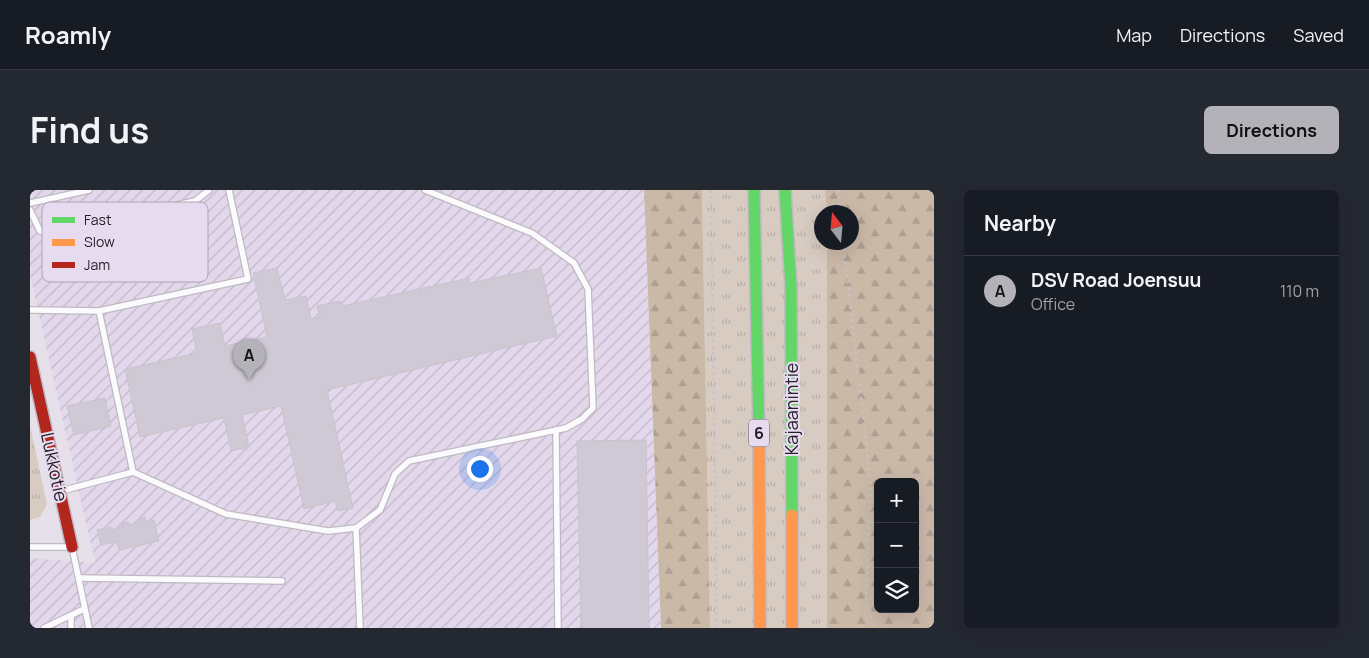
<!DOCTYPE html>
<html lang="en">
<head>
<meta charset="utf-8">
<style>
  :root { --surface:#171b24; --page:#242831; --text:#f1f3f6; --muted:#9ea1a6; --line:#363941; --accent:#b3b2b8 }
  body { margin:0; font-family:Manrope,sans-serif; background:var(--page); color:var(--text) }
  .controls { position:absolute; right:15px; bottom:15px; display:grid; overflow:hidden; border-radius:8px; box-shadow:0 5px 20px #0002 }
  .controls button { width:45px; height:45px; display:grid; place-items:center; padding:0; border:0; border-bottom:1px solid var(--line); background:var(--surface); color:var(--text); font:25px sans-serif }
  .compass { position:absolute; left:784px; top:15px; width:45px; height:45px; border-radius:50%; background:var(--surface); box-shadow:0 5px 20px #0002; rotate:344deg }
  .you { position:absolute; left:449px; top:278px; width:18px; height:18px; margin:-12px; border:4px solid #fff; border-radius:50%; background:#1a73e8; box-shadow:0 0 0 8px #1a73e833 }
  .badge { display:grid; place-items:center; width:32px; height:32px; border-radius:50%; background:var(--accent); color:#111; font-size:16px; font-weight:700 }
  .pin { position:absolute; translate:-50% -41px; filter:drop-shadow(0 1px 2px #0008) }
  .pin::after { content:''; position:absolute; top:26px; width:18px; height:15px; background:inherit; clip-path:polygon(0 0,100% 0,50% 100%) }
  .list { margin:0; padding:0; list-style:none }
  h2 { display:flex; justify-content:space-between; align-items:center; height:65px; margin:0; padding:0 20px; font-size:21px }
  h2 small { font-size:16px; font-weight:400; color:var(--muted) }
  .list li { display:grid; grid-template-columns:32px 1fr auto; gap:15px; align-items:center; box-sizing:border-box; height:70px; padding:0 20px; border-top:1px solid var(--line) }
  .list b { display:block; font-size:19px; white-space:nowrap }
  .list p { margin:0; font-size:16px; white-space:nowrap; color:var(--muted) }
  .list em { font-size:16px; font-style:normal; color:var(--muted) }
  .icon { flex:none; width:28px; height:28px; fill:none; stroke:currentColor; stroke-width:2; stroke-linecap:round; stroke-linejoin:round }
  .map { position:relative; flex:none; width:904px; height:438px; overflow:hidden; border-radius:8px }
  header { display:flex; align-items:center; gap:30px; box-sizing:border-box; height:70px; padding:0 25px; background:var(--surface); border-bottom:1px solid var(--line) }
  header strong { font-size:24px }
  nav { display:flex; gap:28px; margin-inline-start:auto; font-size:18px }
  .intro { display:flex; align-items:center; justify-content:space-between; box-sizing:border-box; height:120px; padding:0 30px }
  h1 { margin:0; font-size:35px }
  .button { padding:12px 22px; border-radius:8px; background:var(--accent); color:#111; font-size:18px; font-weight:700 }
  main { display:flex; gap:30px; padding:0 30px }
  aside { flex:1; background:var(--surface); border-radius:8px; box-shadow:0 5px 20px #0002 }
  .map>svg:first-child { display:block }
  .industrial { fill:url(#industrial-furrows) }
  .grass { fill:url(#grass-tufts) }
  .forest { fill:url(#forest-firs); fill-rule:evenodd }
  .building { fill:#cfc8d5; stroke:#c8c3cd }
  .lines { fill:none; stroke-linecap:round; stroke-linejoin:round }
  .lane-casing { stroke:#bebac2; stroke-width:8 }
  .fast-casing { stroke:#bebac2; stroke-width:14 }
  .slow-casing { stroke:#bebac2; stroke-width:14 }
  .jam-casing { stroke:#bebac2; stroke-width:14 }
  .path { stroke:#c6c3c8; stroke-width:2.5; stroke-dasharray:2.5 4; stroke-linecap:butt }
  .lane { stroke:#fbfafc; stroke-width:5.5 }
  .fast { stroke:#63d668; stroke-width:11 }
  .slow { stroke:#ff974d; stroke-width:11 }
  .jam { stroke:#b3261e; stroke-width:11 }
  .labels { text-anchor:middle; stroke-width:4; stroke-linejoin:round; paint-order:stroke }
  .shield { fill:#e7dbf0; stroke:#5e5864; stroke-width:1 }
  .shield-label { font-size:16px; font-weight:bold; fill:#242028 }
  .street-label { font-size:18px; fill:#242028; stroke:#e7dbf0 }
  .key { fill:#e7dbf0; stroke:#aca3b4; stroke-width:1 }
  .key-label { font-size:14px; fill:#242028 }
</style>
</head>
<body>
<header>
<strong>Roamly</strong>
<nav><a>Map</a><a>Directions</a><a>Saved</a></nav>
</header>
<div class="intro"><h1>Find us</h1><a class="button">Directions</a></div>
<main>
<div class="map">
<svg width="904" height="438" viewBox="0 0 904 438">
  <defs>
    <pattern id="industrial-furrows" width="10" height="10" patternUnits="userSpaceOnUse" patternTransform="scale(1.25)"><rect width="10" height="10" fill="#e3d7ec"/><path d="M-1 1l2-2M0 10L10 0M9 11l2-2" fill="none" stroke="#c3b8ca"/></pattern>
    <pattern id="grass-tufts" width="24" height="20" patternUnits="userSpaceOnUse" patternTransform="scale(1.25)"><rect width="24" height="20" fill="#d8cbc1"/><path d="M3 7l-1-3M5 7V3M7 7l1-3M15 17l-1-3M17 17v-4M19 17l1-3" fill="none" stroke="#b9aea6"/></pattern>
    <pattern id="forest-firs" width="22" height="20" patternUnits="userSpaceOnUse" patternTransform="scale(1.25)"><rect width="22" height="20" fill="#cbb9a8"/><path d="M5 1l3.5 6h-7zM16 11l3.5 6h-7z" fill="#ae9f91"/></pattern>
  </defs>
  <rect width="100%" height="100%" fill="#e6e0eb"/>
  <path class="industrial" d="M 0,0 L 614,0 L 631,438 L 0,438 L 0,368 L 65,373 L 0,85 Z"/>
  <g class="grass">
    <path d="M 672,0 L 795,0 L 797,22 L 792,22 L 792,52 L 797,53 L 797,438 L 680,438 Z"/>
    <path d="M 0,236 L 17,314 L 10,327 L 0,330 Z"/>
  </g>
  <g class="forest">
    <path d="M 614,0 L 672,0 L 680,438 L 631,438 Z"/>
    <path d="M 795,0 L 904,0 L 904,438 L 797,438 L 797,53 L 822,52 L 822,22 L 797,22 ZM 848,292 L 885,292 L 885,419 L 848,419 Z"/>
  </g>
  <g class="building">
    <path d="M 247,78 L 255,110 L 276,106 L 281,129 L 290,127 L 287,116 L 310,111 L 312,116 L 439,88 L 440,93 L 511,78 L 527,146 L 297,200 L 323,318 L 308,321 L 305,311 L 274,319 L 251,216 L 212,225 L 219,257 L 201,261 L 194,228 L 110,247 L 95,179 L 167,163 L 162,139 L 190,133 L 195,156 L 237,147 L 223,83 Z"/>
    <path d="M 75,208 L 81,236 L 44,245 L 37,216 Z"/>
    <path d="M 616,250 L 619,438 L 551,438 L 547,251 Z"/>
    <path d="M 115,327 L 116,332 L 124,330 L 129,351 L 89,360 L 84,339 L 92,337 L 91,334 L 98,332 L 99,335 L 109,332 L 109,329 Z"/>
    <path d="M 82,337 L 85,352 L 71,355 L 67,340 Z"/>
  </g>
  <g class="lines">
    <g class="lane-casing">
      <g id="lane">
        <path d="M 0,13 L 59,0"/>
        <path d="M 0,20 L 10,41 L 20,43 L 165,11 L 179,0"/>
        <path d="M 0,120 L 69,121"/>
        <path d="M 526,240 L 528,438"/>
        <path d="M 103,282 L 69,121 L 218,89 L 199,0"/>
        <path d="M 31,301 L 103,282 L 196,324 L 298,341 L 326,338 L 350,320 L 365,284 L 379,271 L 536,238 L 552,229 L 563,218 L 558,99 L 544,73 L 502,43 L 395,0"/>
        <path d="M 326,338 L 330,438"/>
        <path d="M 0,357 L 42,357 L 59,438"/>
        <path d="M 49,388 L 252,391"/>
        <path d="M 14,438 L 54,419"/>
        <path d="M 41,438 L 41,426"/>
      </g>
    </g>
    <g class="fast-casing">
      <g id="fast">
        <path d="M 724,0 L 729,248"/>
        <path d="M 755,0 L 761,97 L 762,325"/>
      </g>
    </g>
    <g class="slow-casing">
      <g id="slow">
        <path d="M 729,248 L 730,438"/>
        <path d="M 762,325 L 762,438"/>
      </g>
    </g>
    <g class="jam-casing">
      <path id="jam" d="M 0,167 L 42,357"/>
    </g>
    <g class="path">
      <path d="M 681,0 L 687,438"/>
      <path d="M 808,0 L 810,22"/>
      <path d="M 813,52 L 841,296 L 836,412 L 844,438"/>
    </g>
    <use href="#lane" class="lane"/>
    <use href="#fast" class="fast"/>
    <use href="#slow" class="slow"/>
    <use href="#jam" class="jam"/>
  </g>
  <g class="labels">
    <rect class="shield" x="719" y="229.5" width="20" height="27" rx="4"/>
    <g class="shield-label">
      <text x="729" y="249">6</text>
    </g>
    <g class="street-label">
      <text transform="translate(762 219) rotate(-90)" y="6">Kajaanintie</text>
      <text transform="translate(24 277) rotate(78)" y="6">Lukkotie</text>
    </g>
  </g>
  <rect x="12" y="12" width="166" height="80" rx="8" class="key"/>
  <rect x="22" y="27" width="23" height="6" fill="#63d668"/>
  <rect x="22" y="49" width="23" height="7" fill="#ff974d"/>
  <rect x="22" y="72" width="23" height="6" fill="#b3261e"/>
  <g class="key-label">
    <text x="54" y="35">Fast</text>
    <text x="54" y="57">Slow</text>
    <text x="54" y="80">Jam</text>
  </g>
</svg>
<div class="controls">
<button>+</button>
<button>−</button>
<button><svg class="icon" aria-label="layers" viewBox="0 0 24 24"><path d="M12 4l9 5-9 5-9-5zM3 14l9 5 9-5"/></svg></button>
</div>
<svg class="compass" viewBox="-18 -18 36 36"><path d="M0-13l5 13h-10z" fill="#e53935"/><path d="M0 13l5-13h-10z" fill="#9ea1a6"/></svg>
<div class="you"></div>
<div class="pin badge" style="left:219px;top:190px">A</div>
</div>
<aside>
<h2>Nearby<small></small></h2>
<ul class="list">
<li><span class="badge">A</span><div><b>DSV Road Joensuu</b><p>Office</p></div><em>110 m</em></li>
</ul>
</aside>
</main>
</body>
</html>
